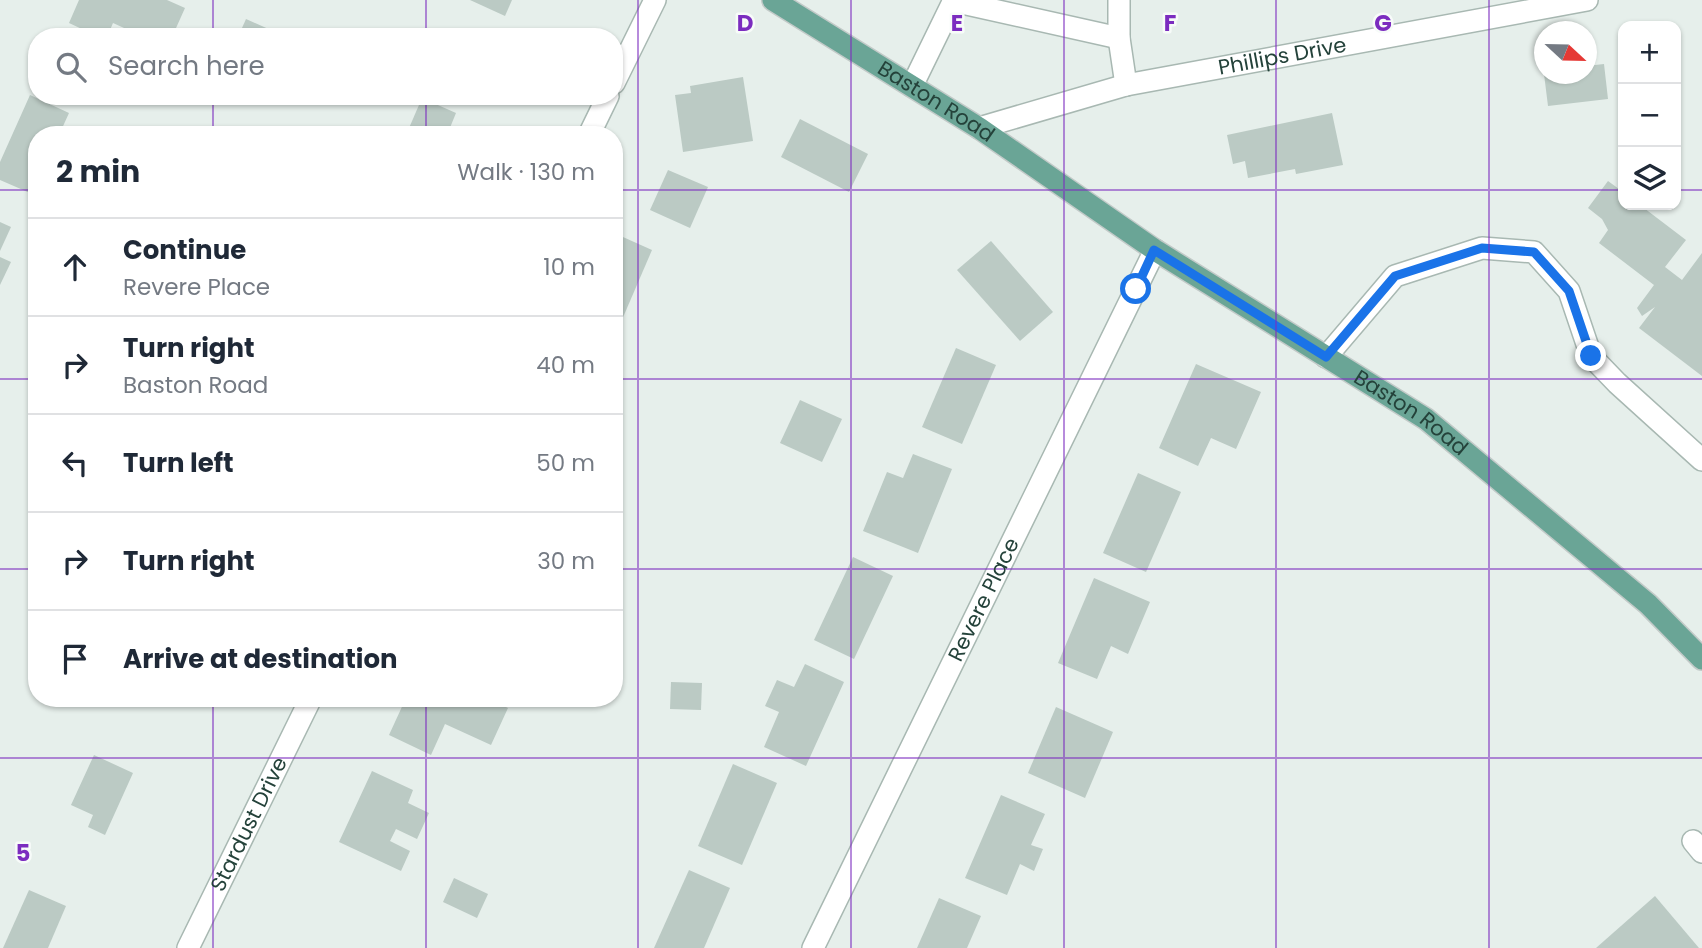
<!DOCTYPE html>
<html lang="en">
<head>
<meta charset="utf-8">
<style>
  :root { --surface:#fff; --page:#f2f2f3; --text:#1f2937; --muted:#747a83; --line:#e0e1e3 }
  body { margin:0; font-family:Poppins,sans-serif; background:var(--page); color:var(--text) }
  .controls { position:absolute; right:21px; top:21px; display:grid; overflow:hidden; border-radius:14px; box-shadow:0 2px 5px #0004 }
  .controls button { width:63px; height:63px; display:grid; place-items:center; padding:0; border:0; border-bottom:2px solid var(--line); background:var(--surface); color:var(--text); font:35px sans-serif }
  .compass { position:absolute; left:1534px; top:21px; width:63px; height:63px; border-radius:50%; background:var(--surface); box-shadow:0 2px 5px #0004; rotate:112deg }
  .stop { position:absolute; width:21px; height:21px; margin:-16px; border:5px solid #1a73e8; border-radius:50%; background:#fff }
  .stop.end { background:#1a73e8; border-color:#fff; box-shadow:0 2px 7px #0008 }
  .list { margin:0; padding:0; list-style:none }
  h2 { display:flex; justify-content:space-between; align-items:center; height:91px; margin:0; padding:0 28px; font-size:30px }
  h2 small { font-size:23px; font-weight:400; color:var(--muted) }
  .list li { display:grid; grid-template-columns:46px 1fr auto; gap:21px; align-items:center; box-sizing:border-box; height:98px; padding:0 28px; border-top:2px solid var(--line) }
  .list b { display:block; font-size:26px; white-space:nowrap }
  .list p { margin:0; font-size:23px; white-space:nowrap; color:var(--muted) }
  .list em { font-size:23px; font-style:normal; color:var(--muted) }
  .icon { flex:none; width:38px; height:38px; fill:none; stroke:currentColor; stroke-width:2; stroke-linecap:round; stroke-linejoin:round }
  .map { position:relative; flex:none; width:1702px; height:948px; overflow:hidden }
  .search { position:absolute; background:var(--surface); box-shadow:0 2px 5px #0004; left:28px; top:28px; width:595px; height:77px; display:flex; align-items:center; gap:18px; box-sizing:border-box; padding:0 24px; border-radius:28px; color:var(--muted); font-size:26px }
  .panel { position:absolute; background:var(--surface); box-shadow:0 2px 5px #0004; left:28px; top:126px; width:595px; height:581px; border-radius:28px }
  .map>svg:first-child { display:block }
  .building { fill:#bbcac4 }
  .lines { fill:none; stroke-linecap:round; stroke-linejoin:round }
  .minor-casing { stroke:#a8b8b2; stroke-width:24 }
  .major-casing { stroke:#c2cac8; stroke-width:24 }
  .minor { stroke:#fff; stroke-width:21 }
  .major { stroke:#6aa596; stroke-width:21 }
  .route { stroke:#1a73e8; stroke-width:9 }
  .grid { fill:none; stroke:#7b2cbf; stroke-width:2; stroke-opacity:0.55 }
  .labels { text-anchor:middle; stroke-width:5; stroke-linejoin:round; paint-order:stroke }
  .street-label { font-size:21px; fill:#24423a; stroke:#f7fbf9 }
  .grid-label { font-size:23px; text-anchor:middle; font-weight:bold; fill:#7b2cbf; stroke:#f7fbf9; stroke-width:5; stroke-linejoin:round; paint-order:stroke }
</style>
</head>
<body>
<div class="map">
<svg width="1702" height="948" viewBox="0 0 1702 948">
  <rect width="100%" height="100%" fill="#e6efeb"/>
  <g class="building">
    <path d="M 79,0 L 167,0 L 185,8 L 172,37 L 144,37 L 113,23 L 107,37 L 99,37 L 69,23 Z"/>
    <path d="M 470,0 L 512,0 L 505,16 Z"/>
    <path d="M 246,19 L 273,31 L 271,37 L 238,37 Z"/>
    <path d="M 1604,64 L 1608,99 L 1548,106 L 1544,74 L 1586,74 L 1586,66 Z"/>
    <path d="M 743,77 L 753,141 L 683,152 L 675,95 L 691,93 L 690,86 Z"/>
    <path d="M 30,95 L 69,113 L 59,135 L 37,135 L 37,178 L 30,193 L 0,180 L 0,162 Z"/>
    <path d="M 422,98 L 456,113 L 447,135 L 406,135 Z"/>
    <path d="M 1332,113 L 1343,165 L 1296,174 L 1295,169 L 1248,178 L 1245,161 L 1233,164 L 1227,135 Z"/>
    <path d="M 800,119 L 868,154 L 849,192 L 781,157 Z"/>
    <path d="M 668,170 L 708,187 L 690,228 L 650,210 Z"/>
    <path d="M 1608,181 L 1623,192 L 1623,205 L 1640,205 L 1686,240 L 1665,267 L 1682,280 L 1702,253 L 1702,376 L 1639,328 L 1655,307 L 1642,316 L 1637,308 L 1654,285 L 1599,243 L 1608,230 L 1602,219 L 1588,208 Z"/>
    <path d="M 0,222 L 11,227 L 0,251 Z"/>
    <path d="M 614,233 L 652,250 L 621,322 L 614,319 Z"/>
    <path d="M 991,241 L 1053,312 L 1020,341 L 957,270 Z"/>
    <path d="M 0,257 L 11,262 L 0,285 Z"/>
    <path d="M 956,348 L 996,365 L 962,444 L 922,427 Z"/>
    <path d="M 1196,364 L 1261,392 L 1236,449 L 1211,438 L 1198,466 L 1159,448 Z"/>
    <path d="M 800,400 L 842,419 L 822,462 L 780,443 Z"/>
    <path d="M 913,454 L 952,469 L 918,553 L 863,531 L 887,472 L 903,478 Z"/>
    <path d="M 1138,473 L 1181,492 L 1146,572 L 1103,553 Z"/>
    <path d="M 853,557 L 893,576 L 854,659 L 814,640 Z"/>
    <path d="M 1094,578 L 1150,602 L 1128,654 L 1111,646 L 1097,679 L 1058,663 Z"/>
    <path d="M 805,664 L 844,682 L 806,766 L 764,747 L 779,712 L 765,706 L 777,680 L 794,687 Z"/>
    <path d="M 671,682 L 702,683 L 701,710 L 670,709 Z"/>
    <path d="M 406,698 L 488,698 L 508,708 L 491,745 L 445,724 L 431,755 L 389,735 Z"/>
    <path d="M 1056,707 L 1113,732 L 1085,798 L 1028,773 Z"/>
    <path d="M 94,755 L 133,773 L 105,835 L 88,827 L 93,815 L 71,805 Z"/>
    <path d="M 733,764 L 777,783 L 742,865 L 698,846 Z"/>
    <path d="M 372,771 L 413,790 L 408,803 L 429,813 L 417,839 L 396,829 L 390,841 L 410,851 L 401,871 L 339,842 Z"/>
    <path d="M 1001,795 L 1045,814 L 1031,845 L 1043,849 L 1034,871 L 1020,864 L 1007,895 L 965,878 Z"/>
    <path d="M 689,870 L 730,888 L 704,948 L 654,948 Z"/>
    <path d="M 454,878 L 488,894 L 477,918 L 443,902 Z"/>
    <path d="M 29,890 L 66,906 L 48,948 L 3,948 Z"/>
    <path d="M 1655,896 L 1699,948 L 1596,948 Z"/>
    <path d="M 939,898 L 981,916 L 967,948 L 917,948 Z"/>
  </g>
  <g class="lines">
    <g class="minor-casing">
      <g id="minor">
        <path d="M 1119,0 L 1119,38 L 1126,85"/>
        <path d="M 953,1 L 1119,38"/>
        <path d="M 614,83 L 655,0"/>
        <path d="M 912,86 L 954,0"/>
        <path id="s1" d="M 979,128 L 1126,85 L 1587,0"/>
        <path d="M 589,135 L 608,96"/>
        <path d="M 1326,357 L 1395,276 L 1482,248 L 1534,252 L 1569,291 L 1591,356 L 1617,383 L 1702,460"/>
        <path d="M 1693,841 L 1702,852"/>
        <path id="s2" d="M 188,948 L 311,698"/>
        <path id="s3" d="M 813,948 L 1155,250"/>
      </g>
    </g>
    <g class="major-casing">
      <g id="major">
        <path id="s4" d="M 773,0 L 979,128 L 1155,250 L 1426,419 L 1648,604 L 1702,659"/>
      </g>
    </g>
    <use href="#minor" class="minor"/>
    <use href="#major" class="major"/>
  </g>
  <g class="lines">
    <path class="route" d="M 1136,289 L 1154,250 L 1326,357 L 1395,276 L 1482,248 L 1534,252 L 1569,291 L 1591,356"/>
  </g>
  <path class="grid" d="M 213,0 L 213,37M 426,0 L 426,37M 638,0 L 638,948M 851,0 L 851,948M 1064,0 L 1064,948M 1276,0 L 1276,948M 1489,0 L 1489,948M 213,96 L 213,135M 426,96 L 426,135M 0,190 L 37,190M 614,190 L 1623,190M 1676,190 L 1702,190M 0,379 L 37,379M 614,379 L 1702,379M 0,569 L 37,569M 614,569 L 1702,569M 213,698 L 213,948M 426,698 L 426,948M 0,758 L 1702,758"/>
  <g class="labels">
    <g class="street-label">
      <text dy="7" stroke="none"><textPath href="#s1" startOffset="312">Phillips Drive</textPath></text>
      <text dy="7" stroke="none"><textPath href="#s4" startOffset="192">Baston Road</textPath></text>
      <text dy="7" stroke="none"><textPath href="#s4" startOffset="760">Baston Road</textPath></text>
      <text dy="7" stroke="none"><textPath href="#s3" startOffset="388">Revere Place</textPath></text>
      <text dy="7" stroke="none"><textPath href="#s2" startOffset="138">Stardust Drive</textPath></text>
    </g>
  </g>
  <g class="grid-label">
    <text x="745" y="31">D</text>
    <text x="957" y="31">E</text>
    <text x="1170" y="31">F</text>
    <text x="1383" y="31">G</text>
    <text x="23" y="861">5</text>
  </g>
</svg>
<div class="controls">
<button>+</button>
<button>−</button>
<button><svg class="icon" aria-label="layers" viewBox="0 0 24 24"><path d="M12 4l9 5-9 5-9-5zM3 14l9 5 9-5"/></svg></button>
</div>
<svg class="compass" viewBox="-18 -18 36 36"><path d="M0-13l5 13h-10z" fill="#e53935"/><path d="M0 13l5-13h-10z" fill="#747a83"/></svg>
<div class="stop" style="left:1136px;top:289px"></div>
<div class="stop end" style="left:1591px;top:356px"></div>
<div class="search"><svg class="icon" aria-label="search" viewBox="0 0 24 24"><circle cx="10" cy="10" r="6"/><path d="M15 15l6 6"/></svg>Search here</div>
<section class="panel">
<h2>2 min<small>Walk · 130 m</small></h2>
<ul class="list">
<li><svg class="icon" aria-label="ahead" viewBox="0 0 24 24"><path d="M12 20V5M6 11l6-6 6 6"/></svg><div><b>Continue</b><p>Revere Place</p></div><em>10 m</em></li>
<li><svg class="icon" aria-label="right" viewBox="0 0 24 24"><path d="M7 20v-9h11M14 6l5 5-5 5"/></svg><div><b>Turn right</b><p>Baston Road</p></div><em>40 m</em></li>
<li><svg class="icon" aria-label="left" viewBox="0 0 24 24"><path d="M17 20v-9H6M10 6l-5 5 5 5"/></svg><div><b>Turn left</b></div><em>50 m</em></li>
<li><svg class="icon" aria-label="right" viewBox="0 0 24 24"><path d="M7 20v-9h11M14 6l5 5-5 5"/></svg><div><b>Turn right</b></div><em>30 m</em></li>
<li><svg class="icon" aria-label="arrive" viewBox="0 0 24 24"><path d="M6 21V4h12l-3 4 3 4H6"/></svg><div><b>Arrive at destination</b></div></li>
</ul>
</section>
</div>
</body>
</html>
